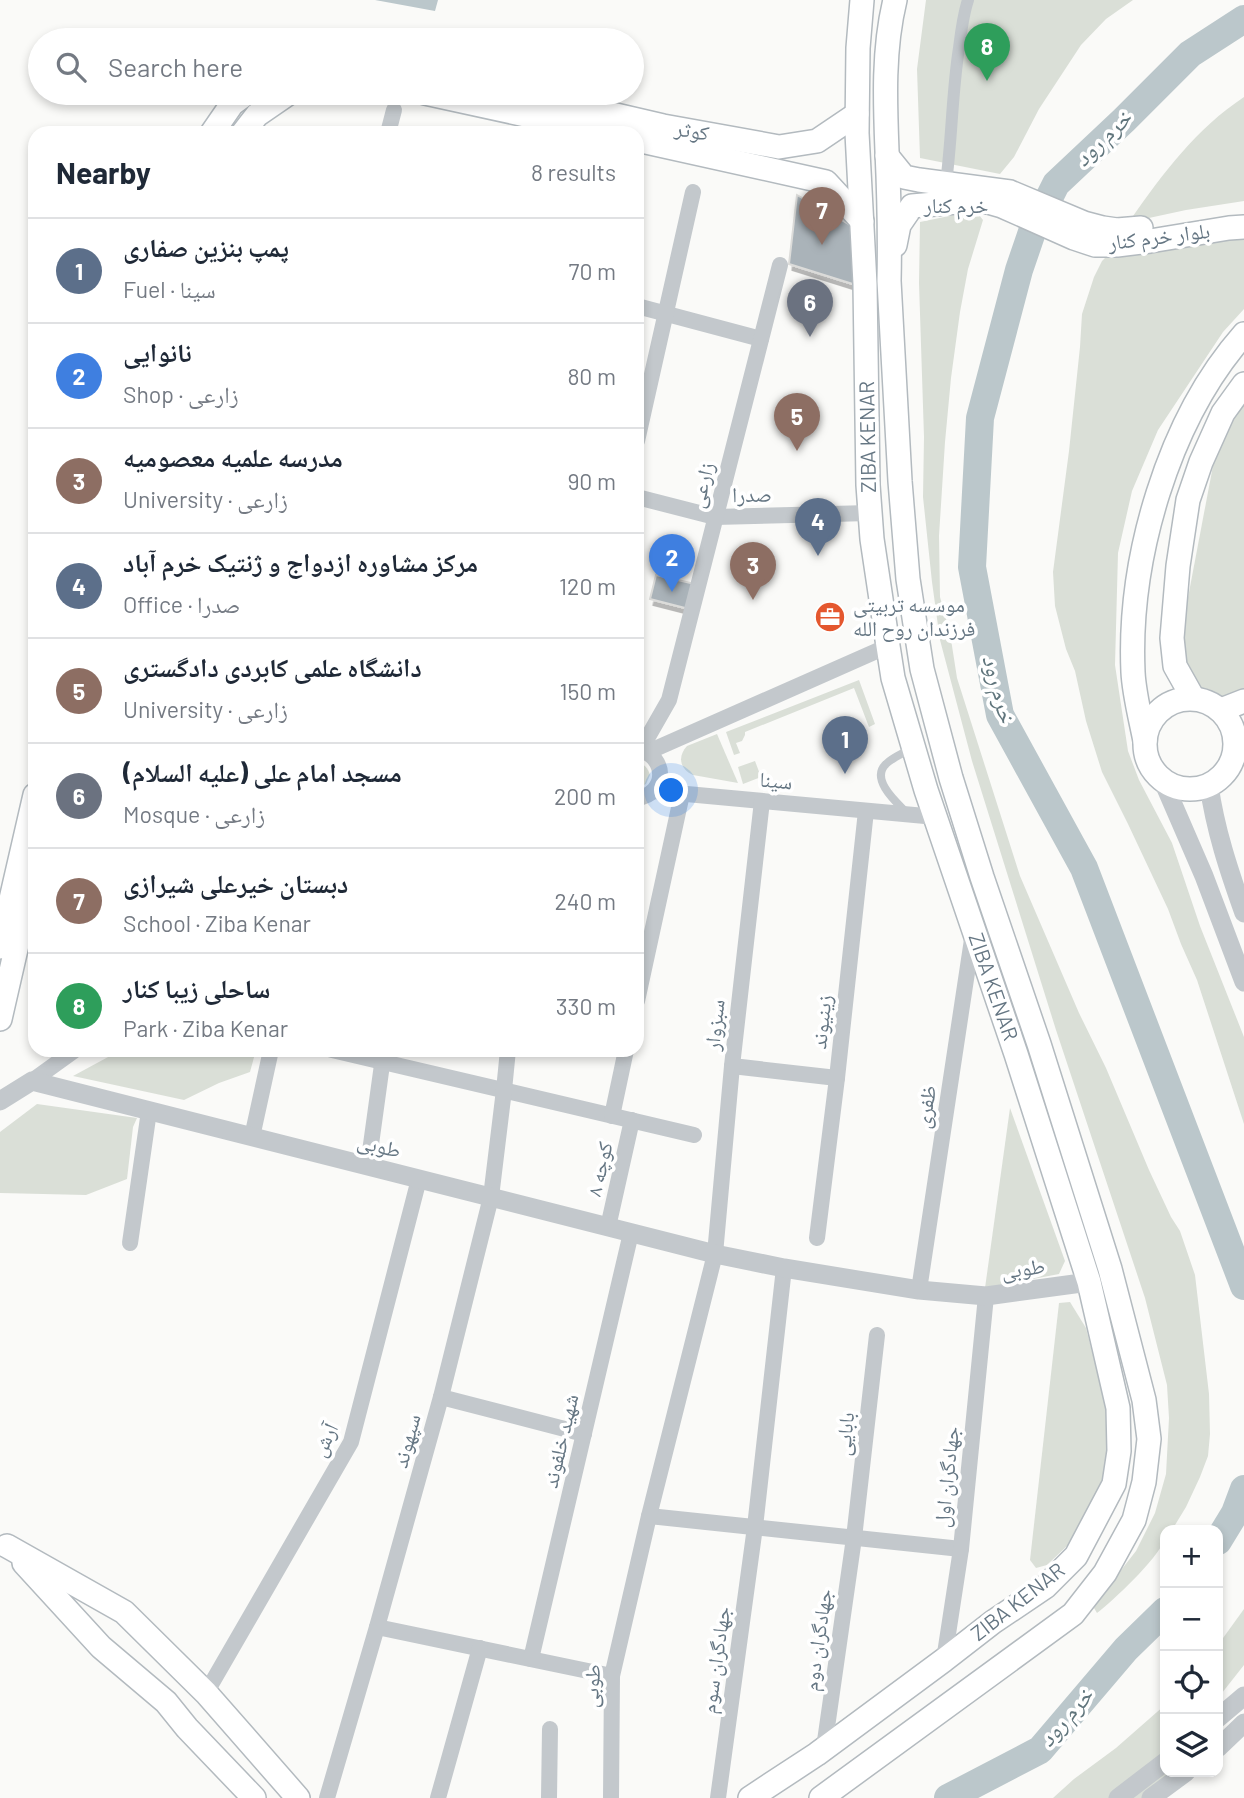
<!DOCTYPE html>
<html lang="en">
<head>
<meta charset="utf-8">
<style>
  :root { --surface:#fff; --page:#f2f2f3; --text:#1f2937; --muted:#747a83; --line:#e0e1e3; --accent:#e4572e }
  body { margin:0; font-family:Barlow,"Noto Naskh Arabic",sans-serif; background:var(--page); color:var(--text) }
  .controls { position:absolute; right:21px; bottom:21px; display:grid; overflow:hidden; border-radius:14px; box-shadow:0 4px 10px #0003 }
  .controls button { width:63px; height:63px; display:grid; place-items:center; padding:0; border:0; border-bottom:2px solid var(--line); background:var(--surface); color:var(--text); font:35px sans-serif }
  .you { position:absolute; left:672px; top:791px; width:24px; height:24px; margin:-18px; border:5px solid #fff; border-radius:50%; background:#1a73e8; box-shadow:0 0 0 10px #1a73e833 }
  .badge { display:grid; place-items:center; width:46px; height:46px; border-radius:50%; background:var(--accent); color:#fff; font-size:23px; font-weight:700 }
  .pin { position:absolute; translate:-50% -58px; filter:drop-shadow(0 2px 4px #0008) }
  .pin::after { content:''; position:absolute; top:37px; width:24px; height:21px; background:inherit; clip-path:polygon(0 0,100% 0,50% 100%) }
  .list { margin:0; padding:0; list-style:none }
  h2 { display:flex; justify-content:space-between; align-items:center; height:91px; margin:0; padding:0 28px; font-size:30px }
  h2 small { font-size:23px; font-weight:400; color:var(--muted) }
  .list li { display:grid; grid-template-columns:46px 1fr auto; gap:21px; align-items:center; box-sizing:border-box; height:105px; padding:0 28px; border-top:2px solid var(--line) }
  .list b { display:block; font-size:26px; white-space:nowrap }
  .list p { margin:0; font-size:23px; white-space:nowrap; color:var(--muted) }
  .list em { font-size:23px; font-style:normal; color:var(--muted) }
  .icon { flex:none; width:38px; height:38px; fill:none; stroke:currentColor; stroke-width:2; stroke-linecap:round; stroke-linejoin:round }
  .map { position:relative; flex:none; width:1244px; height:1798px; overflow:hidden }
  .search { position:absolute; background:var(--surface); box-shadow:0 4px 10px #0003; left:28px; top:28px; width:616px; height:77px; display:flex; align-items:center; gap:18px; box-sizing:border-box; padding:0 24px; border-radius:38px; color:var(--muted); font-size:26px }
  .panel { position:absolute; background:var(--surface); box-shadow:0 4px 10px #0003; left:28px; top:126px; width:616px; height:931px; border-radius:21px }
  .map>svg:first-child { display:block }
  .green { fill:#dadfd7 }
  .water { fill:#bbc7cb }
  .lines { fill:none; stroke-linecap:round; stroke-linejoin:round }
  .river { stroke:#bbc7cb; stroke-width:28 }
  .building { fill:#aab3b9; stroke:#dcdcda; stroke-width:2; filter:url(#shadow) }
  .secondary-casing { stroke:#b3babf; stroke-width:26 }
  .service { stroke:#c3c8cc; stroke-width:8 }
  .pedestrian { stroke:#c3c8cc; stroke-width:12 }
  .minor { stroke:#c3c8cc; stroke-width:16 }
  .tertiary { stroke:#c3c8cc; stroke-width:19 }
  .secondary { stroke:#fff; stroke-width:23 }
  .labels { text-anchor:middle; stroke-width:7; stroke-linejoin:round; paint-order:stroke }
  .street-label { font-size:21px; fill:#657683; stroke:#fff }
  .poi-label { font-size:21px; fill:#657683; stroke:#fff; text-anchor:start }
  .water-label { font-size:23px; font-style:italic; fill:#60757c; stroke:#fff }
</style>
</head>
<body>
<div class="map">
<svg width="1244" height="1798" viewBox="0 0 1244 1798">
  <defs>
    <filter id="shadow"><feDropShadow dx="3.5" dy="6" stdDeviation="0" flood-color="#0004"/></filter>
  </defs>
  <rect width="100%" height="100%" fill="#fafaf8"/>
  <g class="green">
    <path d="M 926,0 L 1133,0 L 1106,19 L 1081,45 L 1039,109 L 1014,157 L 1000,174 L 920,158 L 917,69 Z"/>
    <path d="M 1244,97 L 1244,201 L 1186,210 L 1135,221 L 1131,219 C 1164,172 1196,129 1244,97 Z"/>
    <path d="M 959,214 L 979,215 L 983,220 L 968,269 L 960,312 L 951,378 L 945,442 L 939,536 L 940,597 L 950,633 L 957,678 L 1020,876 L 1079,1013 L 1106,1068 L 1149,1170 L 1171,1217 L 1180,1231 L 1195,1275 L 1209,1394 L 1210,1434 L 1208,1456 L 1200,1477 L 1186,1507 L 1172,1530 L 1165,1530 C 1165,1533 1166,1538 1164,1541 C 1157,1559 1113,1601 1097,1613 L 1094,1608 L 1096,1602 L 1136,1551 L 1155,1513 L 1166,1474 L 1169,1418 L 1167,1385 L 1145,1298 L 1056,1030 L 972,761 L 940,640 L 932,582 L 923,497 L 924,437 L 919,283 L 920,222 Z"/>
    <path d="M 1244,234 L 1244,309 L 1223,332 L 1158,430 L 1132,491 L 1118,553 L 1115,665 L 1128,751 L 1139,780 L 1172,843 L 1200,926 L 1244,1037 L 1244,1124 L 1197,980 L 1181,944 L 1168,909 L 1128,824 L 1102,772 L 1086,721 L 1075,671 L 1066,649 L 1055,606 L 1053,572 L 1069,451 L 1080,347 L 1082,314 L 1094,277 L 1102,261 L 1105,258 C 1152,252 1197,242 1244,234 Z"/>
    <path d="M 1244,391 L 1244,701 L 1221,710 L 1175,666 L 1223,413 Z"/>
    <path d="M 859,680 L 875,724 L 869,727 L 854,688 L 745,732 L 745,735 L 742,741 L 736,743 L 740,753 L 734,755 L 726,732 Z"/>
    <path d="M 717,734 L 738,783 L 693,775 C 680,769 677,757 687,746 Z"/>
    <path d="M 755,761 L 761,777 L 743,784 L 738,767 Z"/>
    <path d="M 637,763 C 644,763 648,768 650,775 L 646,784 L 637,788 Z"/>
    <path d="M 121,1050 L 256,1050 L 250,1072 L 219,1083 L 184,1100 L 73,1076 Z"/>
    <path d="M 37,1104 L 137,1118 L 133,1127 L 127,1179 L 86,1195 L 0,1193 L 0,1132 Z"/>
    <path d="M 1010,1108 L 1065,1261 L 1059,1274 L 985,1288 Z"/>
    <path d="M 1070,1302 L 1086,1328 L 1102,1391 L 1108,1419 L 1107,1465 L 1092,1508 L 1070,1543 L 1047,1565 L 1036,1568 L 1030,1560 L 1059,1303 Z"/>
    <path d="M 1244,1609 L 1244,1665 L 1218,1698 L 1218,1645 Z"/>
    <path d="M 1165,1705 L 1165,1772 L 1170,1772 L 1145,1798 L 1053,1798 L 1074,1779 L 1116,1748 Z"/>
  </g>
  <path class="water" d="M 375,0 L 438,0 L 435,11 Z"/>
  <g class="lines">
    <g class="river">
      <path d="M 1244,19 L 1190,54 L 1124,120 L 1056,184 L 1032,232 L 1019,270 L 980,418 L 972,567 L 1000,715 L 1084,868 L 1244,1286"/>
      <path d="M 1218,1541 L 1235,1513 L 1244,1489"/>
      <path d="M 948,1798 L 1040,1750 L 1126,1649 L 1165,1611"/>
    </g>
  </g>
  <g class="building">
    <path d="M 797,195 L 852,226 L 856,285 L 789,264 Z"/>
    <path d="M 656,575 L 695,584 L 689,609 L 650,599 Z"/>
  </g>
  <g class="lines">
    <g class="secondary-casing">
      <g id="secondary">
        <path d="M 425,93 L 608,133"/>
        <path d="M 521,93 L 663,126 L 779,147 L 817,141 L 857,114"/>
        <path d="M 212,133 L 232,104 L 247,93"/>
        <path d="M 243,133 L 257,115 L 289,93"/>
        <path d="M 637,140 L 826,182 L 862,221"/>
        <path d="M 887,156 L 904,177 L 919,180 L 1010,192 L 1084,223 L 1103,228 L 1117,230 L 1141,228"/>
        <path d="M 895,245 L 899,225 L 912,206 L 958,202 L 988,202 L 1002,206 L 1074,238 L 1095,245 L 1117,245 L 1150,241 L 1229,228 L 1244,227"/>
        <path d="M 1193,698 L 1175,666 L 1172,638 L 1178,566 L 1188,500 L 1201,462 L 1223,413 L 1244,384"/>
        <circle cx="1190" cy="744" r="45"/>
        <path d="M 1221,710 L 1244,701"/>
        <path d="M 1145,741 C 1141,720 1134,694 1133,672 C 1128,559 1168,420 1244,334"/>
        <path d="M 0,947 L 35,795"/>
        <path d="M 0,1019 L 35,866"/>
        <path d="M 7,1546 L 124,1612 L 206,1693 L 298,1798"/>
        <path d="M 24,1563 L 101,1647 L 166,1702 L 187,1728 L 254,1798"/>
        <path d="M 750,1798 L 817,1754 L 944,1660 L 993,1622 L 1045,1587 L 1076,1556 L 1114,1484 L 1119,1451 L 1118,1408 L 1089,1282 L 1016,1054 L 926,790 L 893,678 L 888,646 L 872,539 L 868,485 L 865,284 L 857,133 L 858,48 L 862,0"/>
        <path d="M 821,1798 L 1073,1614 L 1105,1573 L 1134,1520 L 1144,1482 L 1149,1439 L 1144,1400 L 1110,1269 L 1039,1044 L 982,877 L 951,778 L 922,669 L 908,579 L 900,481 L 889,281 C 890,238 889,194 887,151 C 885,101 883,49 895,0"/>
      </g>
    </g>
    <path class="service" d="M 906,812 C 896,802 870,779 886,764 C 893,757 904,753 912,748"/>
    <path class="pedestrian" d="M 946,183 C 952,138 952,92 959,48 C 961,32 963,15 968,0"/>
    <g class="minor">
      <path d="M 388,133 L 394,110"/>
      <path d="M 637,306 L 761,339"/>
      <path d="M 637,441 L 693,192"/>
      <path d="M 637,497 L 715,517 L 870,513"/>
      <path d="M 641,749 L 669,700 L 780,265"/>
      <path d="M 648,752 L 888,646"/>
      <path d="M 654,791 L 936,817"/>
      <path d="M 637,798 C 667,794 668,758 639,749"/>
      <path d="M 33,905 L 35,941"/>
      <path d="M 637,1001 L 682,794"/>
      <path d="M 332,1050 L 694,1135"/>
      <path d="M 732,1066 L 837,1078"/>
      <path d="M 32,1081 L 75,1050"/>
      <path d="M 612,1116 L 626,1050"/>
      <path d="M 252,1137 L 271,1050"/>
      <path d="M 368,1166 L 384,1050"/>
      <path d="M 608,1227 L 632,1120"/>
      <path d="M 817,1238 L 837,1078 L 866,811"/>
      <path d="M 130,1243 L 149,1111"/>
      <path d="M 919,1290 L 973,933"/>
      <path d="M 441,1397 L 584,1434"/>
      <path d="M 649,1516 L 961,1549"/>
      <path d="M 377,1627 L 612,1676"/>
      <path d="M 531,1659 L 631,1233"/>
      <path d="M 944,1660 L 961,1549 L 986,1296"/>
      <path d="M 206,1693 L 351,1442 L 419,1179"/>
      <path d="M 824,1748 L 854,1538 L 877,1335"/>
      <path d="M 327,1798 L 377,1627 L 441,1397 L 491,1197 L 504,1090 L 508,1050"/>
      <path d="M 438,1798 L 480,1648"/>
      <path d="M 549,1798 L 550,1729"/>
      <path d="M 611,1798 L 612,1676 L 649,1516 L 715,1254 L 732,1066 L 762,801"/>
      <path d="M 718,1798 L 755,1527 L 784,1268"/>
    </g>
    <g class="tertiary">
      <path d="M 1162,779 L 1204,876 L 1244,982"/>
      <path d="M 1209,785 C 1215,829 1229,871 1244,913"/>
      <path d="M 0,1101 L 32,1081 L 715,1254 L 784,1268 L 919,1290 L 986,1296 L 1089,1282"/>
      <path d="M 1218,1718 L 1244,1696"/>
      <path d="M 1218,1748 L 1244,1723"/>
      <path d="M 1118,1798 L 1165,1762"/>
      <path d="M 1151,1798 L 1186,1772"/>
    </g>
    <use href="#secondary" class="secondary"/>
  </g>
  <defs>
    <g id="office-disc" transform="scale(1.575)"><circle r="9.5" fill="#e4572e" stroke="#fff"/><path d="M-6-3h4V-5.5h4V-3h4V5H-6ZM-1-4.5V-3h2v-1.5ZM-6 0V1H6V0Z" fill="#fff"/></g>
  </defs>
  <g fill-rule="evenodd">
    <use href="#office-disc" x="830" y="617"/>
  </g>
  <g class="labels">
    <g class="street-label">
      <text transform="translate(692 131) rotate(10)" y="7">کوثر</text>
      <text x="956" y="213">خرم کنار</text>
      <text transform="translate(1159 237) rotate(-7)" y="7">بلوار خرم کنار</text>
      <text transform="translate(868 437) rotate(-91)" y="7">ZIBA KENAR</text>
      <text transform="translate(702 485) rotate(-76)" y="7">زارعی</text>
      <text transform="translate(752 495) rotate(-1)" y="7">صدرا</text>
      <text transform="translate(776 781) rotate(5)" y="7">سینا</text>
      <text transform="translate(993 987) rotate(71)" y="7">ZIBA KENAR</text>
      <text transform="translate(822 1022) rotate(-84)" y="7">زینیوند</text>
      <text transform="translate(715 1025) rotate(-84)" y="7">سبزوار</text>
      <text transform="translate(926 1107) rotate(-81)" y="7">ظفری</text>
      <text transform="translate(379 1146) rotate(14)" y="7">طوبی</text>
      <text transform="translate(600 1169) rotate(-77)" y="7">کوچه ۸</text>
      <text transform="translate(1023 1269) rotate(-8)" y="7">طوبی</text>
      <text transform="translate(845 1434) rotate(-84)" y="7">بابایی</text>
      <text transform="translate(325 1440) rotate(-65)" y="7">آرش</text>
      <text transform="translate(407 1441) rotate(-75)" y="7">سپهوند</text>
      <text transform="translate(561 1441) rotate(-77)" y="7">شهید خلفوند</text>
      <text transform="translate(947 1477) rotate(-84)" y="7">جهادگران اول</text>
      <text transform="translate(1018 1602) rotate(-38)" y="7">ZIBA KENAR</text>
      <text transform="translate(818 1640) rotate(-82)" y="7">جهادگران دوم</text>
      <text transform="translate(716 1660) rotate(-82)" y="7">جهادگران سوم</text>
      <text transform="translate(592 1686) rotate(-86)" y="7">طوبی</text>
    </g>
    <g class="poi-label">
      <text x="853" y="612">موسسه تربیتی<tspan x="853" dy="24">فرزندان روح الله</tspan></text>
    </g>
    <g class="water-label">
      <text transform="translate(1103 138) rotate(-44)" y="8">خرم رود</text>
      <text transform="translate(999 689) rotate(75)" y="8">خرم رود</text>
      <text transform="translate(1066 1717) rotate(-49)" y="8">خرم رود</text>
    </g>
  </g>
</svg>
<div class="controls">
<button>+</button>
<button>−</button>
<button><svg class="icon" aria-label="locate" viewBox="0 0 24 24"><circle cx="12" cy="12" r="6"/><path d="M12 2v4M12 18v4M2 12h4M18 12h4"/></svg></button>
<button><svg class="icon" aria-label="layers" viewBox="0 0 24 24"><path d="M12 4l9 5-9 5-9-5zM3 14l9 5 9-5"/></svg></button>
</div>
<div class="you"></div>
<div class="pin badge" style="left:845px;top:774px;background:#5c6f8a">1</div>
<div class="pin badge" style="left:672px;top:592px;background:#3f7fe0">2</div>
<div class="pin badge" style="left:753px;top:600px;background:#8d6e63">3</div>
<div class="pin badge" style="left:818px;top:556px;background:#5c6f8a">4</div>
<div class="pin badge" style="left:797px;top:451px;background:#8d6e63">5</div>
<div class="pin badge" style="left:810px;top:337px;background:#6b7280">6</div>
<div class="pin badge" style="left:822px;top:245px;background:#8d6e63">7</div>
<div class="pin badge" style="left:987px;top:81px;background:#2e9e5b">8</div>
<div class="search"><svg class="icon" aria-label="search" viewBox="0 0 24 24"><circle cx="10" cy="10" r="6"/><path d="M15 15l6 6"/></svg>Search here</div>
<section class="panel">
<h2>Nearby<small>8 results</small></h2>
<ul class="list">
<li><span class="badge" style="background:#5c6f8a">1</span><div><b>پمپ بنزین صفاری</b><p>Fuel · سینا</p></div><em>70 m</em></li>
<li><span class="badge" style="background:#3f7fe0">2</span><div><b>نانوایی</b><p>Shop · زارعی</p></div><em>80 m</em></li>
<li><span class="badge" style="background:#8d6e63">3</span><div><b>مدرسه علمیه معصومیه</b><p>University · زارعی</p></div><em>90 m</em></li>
<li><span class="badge" style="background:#5c6f8a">4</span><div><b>مرکز مشاوره ازدواج و ژنتیک خرم آباد</b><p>Office · صدرا</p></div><em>120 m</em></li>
<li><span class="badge" style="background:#8d6e63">5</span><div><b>دانشگاه علمی کابردی دادگستری</b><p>University · زارعی</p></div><em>150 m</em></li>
<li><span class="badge" style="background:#6b7280">6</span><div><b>مسجد امام علی (علیه السلام)</b><p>Mosque · زارعی</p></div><em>200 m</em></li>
<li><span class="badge" style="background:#8d6e63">7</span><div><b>دبستان خیرعلی شیرازی</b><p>School · Ziba Kenar</p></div><em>240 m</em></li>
<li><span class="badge" style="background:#2e9e5b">8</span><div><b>ساحلی زیبا کنار</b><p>Park · Ziba Kenar</p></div><em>330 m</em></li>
</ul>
</section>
</div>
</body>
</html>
